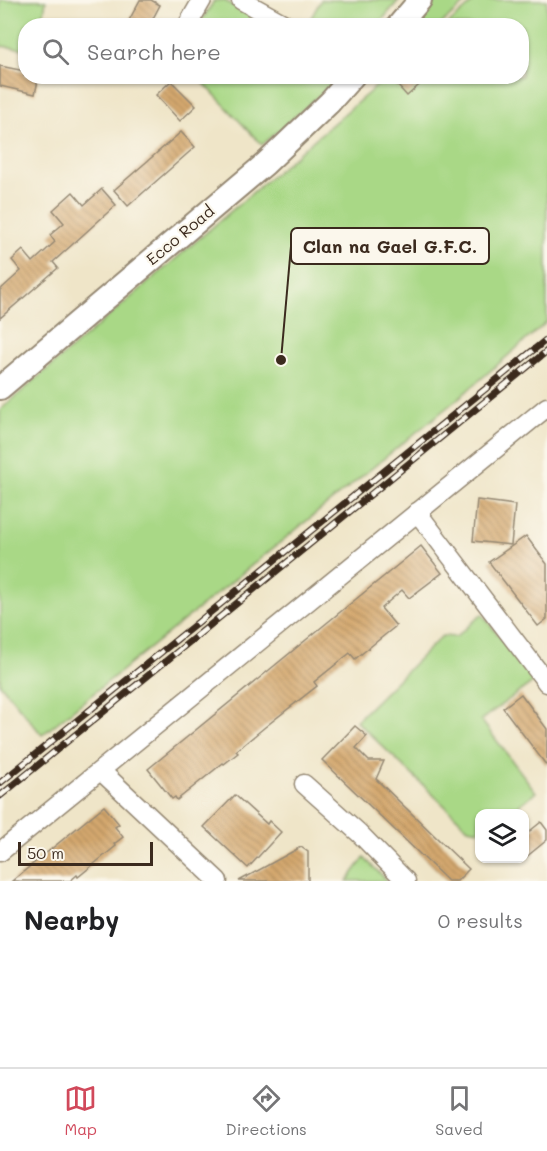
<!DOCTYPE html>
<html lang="en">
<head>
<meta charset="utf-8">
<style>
  :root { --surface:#fff; --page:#f6f6f6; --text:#202124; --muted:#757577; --line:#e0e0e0; --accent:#d1495b }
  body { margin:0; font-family:Mali,sans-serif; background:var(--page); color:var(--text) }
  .controls { position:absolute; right:18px; bottom:18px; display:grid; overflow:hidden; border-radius:12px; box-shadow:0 2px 4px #0004 }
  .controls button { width:54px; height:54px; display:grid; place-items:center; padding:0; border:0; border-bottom:2px solid var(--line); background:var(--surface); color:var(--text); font:30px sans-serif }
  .scale { position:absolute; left:18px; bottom:15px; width:135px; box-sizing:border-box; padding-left:6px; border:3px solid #3b2a1e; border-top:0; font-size:16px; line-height:21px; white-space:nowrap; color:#3b2a1e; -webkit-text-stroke:4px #fbf7ec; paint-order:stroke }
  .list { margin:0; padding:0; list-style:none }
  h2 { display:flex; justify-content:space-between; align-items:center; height:78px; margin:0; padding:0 24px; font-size:26px }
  h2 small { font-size:20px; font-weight:400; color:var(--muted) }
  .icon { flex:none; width:33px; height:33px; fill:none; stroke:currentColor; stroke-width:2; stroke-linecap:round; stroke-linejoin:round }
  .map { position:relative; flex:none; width:547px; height:881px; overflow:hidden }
  .search { position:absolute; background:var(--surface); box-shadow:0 2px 4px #0004; left:18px; right:18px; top:18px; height:66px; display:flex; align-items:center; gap:15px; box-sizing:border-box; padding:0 21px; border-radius:24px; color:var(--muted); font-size:22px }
  .sheet { height:186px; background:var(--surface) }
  nav { display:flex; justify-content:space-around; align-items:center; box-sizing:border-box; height:84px; border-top:2px solid var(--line); background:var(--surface); font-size:16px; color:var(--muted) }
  nav a { display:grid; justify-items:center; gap:3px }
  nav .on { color:var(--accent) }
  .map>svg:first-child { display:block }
  .green { fill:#a9d886; stroke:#728152; stroke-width:1.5 }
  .building { fill:url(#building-back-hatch) }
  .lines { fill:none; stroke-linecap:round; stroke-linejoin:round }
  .minor-casing { stroke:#958873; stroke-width:21 }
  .tertiary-casing { stroke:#958873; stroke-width:26 }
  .minor { stroke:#fff; stroke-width:18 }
  .tertiary { stroke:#fff; stroke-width:22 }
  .rail-casing { stroke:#3b2a1e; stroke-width:7 }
  .rail { stroke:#fbf7ec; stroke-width:4.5; stroke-dasharray:14; stroke-linecap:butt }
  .labels { text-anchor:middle; stroke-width:4.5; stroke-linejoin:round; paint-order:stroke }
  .street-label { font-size:16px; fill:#3b2a1e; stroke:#fbf7ec }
  .leader { fill:none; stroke:#3b2a1e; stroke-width:2 }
  .callout-dot { fill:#3b2a1e; stroke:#fbf7ec; stroke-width:2 }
  .callout { fill:#fbf7ec; stroke:#3b2a1e; stroke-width:2 }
  .callout-label { font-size:18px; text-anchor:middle; font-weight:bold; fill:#3b2a1e }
</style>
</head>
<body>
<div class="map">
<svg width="547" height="881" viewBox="0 0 547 881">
  <defs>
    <pattern id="building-back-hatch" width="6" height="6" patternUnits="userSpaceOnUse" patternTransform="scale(1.5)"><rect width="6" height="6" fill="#d4a86e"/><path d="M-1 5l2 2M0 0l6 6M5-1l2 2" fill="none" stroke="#ad895a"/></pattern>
  </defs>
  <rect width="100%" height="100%" fill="#fbf7ec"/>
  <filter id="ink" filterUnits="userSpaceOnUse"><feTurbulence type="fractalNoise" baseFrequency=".0167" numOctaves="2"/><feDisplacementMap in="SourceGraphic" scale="12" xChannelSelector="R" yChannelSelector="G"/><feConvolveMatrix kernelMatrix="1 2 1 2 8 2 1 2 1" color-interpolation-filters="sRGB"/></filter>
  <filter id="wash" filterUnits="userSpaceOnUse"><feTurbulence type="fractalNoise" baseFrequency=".008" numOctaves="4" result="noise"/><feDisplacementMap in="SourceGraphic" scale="24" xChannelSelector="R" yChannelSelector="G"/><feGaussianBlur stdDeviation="1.35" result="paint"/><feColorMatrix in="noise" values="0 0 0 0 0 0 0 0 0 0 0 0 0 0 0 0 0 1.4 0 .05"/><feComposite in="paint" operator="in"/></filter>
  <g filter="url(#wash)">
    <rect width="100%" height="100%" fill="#efe5c8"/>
    <g class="green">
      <path d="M 0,0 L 46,0 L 42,25 L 26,26 L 25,49 L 0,46 Z"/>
      <path d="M 223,0 L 271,25 L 198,26 L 214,1 Z"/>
      <path d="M 321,0 L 399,0 L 377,26 L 321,25 L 311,18 Z"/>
      <path d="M 437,0 L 469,0 L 440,25 L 415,25 Z"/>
      <path d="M 476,0 L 547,0 L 547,322 L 460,397 L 42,735 L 0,684 L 0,410 L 387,77 L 522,76 L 522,26 L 447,25 Z"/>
      <path d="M 198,77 L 330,77 L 330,86 L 262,145 Z"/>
      <path d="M 482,614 L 534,681 L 481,720 L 536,792 L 509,813 L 480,814 L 479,830 L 468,828 L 356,721 L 442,636 L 456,637 Z"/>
      <path d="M 364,858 L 388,881 L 347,881 Z"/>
    </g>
    <g id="blocks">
      <g class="building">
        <path d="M 140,0 L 151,0 L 160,5 L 149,26 L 126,26 Z"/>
        <path d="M 0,66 L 25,71 L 24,76 L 39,76 L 35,94 L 0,86 Z"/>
        <path d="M 389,76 L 429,76 L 407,96 Z"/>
        <path d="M 171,81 L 196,106 L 180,121 L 156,95 Z"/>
        <path d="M 181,132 L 195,147 L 128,206 L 114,190 Z"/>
        <path d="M 102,189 L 116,205 L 53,262 L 58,268 L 0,318 L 0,290 L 21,271 L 12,260 L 23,250 L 33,262 L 55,242 L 50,235 L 64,223 L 53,210 L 73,192 L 84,205 Z"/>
        <path d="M 477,500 L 515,505 L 511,545 L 473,541 Z"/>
        <path d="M 526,536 L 547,564 L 547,619 L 538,626 L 489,562 Z"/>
        <path d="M 421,546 L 442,573 L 409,598 L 402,590 L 381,608 L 396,626 L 355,659 L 350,653 L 314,682 L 317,686 L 265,727 L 236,751 L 238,753 L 224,764 L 223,763 L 177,800 L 175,797 L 172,799 L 148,769 Z"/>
        <path d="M 521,694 L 547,729 L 547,766 L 503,708 Z"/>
        <path d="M 355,726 L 367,736 L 356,748 L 369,761 L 384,761 L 376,779 L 469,869 L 457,881 L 448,881 L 322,760 Z"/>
        <path d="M 235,795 L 267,824 L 269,821 L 281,832 L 248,868 L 204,827 Z"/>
        <path d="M 104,806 L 119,824 L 115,827 L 123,837 L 114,844 L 116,846 L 78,877 L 77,875 L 70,881 L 12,881 Z"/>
        <path d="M 541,822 L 547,830 L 547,840 L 525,858 L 525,835 Z"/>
        <path d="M 301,847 L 308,852 L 308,881 L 239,881 Z"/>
      </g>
    </g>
  </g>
  <g filter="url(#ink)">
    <use href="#blocks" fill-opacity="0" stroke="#958873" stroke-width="1.5"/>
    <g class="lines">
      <g class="minor-casing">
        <g id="minor">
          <path d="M 241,0 L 288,26"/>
          <path d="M 187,26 L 202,0"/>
          <path d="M 417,512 L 547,683"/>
          <path d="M 101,771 L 218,881"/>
          <path d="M 304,784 L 359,833 L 406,881"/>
          <path d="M 0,852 L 547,407"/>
        </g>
      </g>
      <g class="tertiary-casing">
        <g id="tertiary">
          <path d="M 398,26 L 420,0"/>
          <path d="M 0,388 L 265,164 L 330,102 L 353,76"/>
        </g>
      </g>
      <use href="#minor" class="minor"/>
      <use href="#tertiary" class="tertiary"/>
      <g class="rail-casing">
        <g id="rail">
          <path d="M 0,783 L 547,339"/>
          <path d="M 0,796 L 547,351"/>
        </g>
      </g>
      <use href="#rail" class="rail"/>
    </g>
  </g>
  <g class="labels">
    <g class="street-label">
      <text transform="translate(180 235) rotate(-40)" y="6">Ecco Road</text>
    </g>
  </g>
  <path class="leader" d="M281 360L291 246"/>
  <circle class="callout-dot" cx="281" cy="360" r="6"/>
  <rect class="callout" x="291" y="228" width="198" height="36" rx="6"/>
  <g class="callout-label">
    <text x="390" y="253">Clan na Gael G.F.C.</text>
  </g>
</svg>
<div class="controls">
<button><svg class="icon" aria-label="layers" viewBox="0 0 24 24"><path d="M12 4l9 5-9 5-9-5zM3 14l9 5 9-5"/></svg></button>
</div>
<div class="scale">50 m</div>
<div class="search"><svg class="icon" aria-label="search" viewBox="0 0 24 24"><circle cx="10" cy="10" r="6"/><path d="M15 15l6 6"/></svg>Search here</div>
</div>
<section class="sheet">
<h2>Nearby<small>0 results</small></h2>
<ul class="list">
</ul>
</section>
<nav>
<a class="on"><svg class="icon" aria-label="map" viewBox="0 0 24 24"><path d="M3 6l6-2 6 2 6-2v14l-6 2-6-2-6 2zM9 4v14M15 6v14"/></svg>Map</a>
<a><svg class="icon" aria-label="directions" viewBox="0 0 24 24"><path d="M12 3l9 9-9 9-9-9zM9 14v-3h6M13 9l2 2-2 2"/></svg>Directions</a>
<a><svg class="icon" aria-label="saved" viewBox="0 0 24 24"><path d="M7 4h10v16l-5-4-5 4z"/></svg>Saved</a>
</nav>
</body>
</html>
